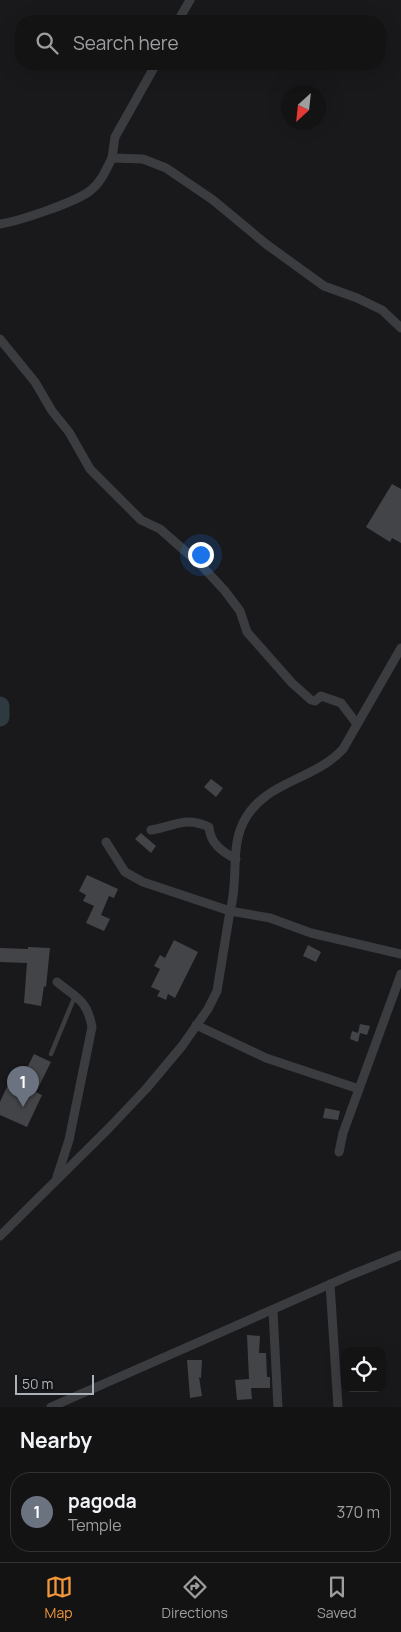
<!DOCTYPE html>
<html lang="en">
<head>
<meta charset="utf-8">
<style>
  :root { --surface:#131314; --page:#1c1c1d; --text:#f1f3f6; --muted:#9d9ea0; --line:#323234; --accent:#f29639 }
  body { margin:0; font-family:Manrope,sans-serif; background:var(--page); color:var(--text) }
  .controls { position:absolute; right:15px; bottom:15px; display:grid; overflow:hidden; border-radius:10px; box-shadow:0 5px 20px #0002 }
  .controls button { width:45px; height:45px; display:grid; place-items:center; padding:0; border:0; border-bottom:1px solid var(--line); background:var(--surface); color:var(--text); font:25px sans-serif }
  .compass { position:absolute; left:281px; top:85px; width:45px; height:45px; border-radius:50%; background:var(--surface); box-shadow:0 5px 20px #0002; rotate:207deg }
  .scale { position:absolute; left:15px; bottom:12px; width:79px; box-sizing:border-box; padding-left:5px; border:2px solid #abb2ba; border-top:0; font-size:14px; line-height:18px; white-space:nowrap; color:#abb2ba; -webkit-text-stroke:4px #141416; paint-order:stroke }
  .you { position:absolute; left:200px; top:554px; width:18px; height:18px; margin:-12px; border:4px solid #fff; border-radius:50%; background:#1a73e8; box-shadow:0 0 0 8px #1a73e833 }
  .badge { display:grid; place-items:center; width:32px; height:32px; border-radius:50%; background:var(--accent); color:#fff; font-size:16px; font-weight:700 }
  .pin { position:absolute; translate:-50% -41px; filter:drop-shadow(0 1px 2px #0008) }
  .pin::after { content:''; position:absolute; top:26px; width:18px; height:15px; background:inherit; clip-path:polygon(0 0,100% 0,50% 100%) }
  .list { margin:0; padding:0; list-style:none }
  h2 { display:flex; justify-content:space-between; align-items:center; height:65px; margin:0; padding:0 20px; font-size:21px }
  h2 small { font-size:16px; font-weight:400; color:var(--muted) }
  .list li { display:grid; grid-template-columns:32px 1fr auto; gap:15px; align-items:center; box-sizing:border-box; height:80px; margin:0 10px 10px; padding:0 10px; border:1px solid var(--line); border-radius:20px }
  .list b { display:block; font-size:19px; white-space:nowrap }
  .list p { margin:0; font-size:16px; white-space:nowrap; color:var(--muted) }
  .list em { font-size:16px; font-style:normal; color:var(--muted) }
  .icon { flex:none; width:28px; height:28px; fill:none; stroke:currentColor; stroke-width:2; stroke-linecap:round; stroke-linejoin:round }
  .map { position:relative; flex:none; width:401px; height:1407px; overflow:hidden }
  .search { position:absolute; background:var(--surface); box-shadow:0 5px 20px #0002; left:15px; right:15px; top:15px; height:55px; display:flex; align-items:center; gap:12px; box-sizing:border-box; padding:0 18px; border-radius:20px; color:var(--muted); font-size:19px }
  .sheet { height:155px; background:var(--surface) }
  nav { display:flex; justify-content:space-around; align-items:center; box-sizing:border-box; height:70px; border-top:1px solid var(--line); background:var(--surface); font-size:14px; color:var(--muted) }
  nav a { display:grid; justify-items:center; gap:2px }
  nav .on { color:var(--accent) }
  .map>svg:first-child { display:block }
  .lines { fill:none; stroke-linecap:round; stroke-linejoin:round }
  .river { stroke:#2e3a3f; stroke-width:19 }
  .building { fill:#434448 }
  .service { stroke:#3a3c40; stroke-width:4.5 }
  .minor { stroke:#3a3c40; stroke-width:9 }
</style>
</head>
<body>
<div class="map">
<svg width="401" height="1407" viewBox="0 0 401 1407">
  <rect width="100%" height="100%" fill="#19191b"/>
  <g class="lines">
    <path class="river" d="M 0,706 L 0,717"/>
  </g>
  <g class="building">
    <path d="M 392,484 L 401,489 L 401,543 L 392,538 L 390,542 L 366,527 Z"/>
    <path d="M 211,779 L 223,788 L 216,797 L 204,787 Z"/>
    <path d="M 141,833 L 156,846 L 151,853 L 135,839 Z"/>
    <path d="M 87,875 L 118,889 L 114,898 L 109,896 L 101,915 L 110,919 L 104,931 L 86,923 L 94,906 L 83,901 L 86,895 L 79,891 Z"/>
    <path d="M 174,940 L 198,952 L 175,998 L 168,994 L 166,1000 L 157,996 L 160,991 L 151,987 L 160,969 L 154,966 L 160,955 L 165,958 Z"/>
    <path d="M 308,945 L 321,952 L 316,962 L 303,956 Z"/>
    <path d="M 28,947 L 50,948 L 46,987 L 44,986 L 41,1006 L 24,1003 L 27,963 L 0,962 L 0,948 L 28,949 Z"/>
    <path d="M 360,1024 L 370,1026 L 367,1035 L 360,1033 L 358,1042 L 350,1039 L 352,1031 L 358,1033 Z"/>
    <path d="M 34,1054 L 51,1062 L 36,1092 L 42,1095 L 27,1127 L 0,1115 L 0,1102 L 10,1080 L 19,1084 Z"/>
    <path d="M 325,1108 L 340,1111 L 338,1120 L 323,1118 Z"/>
    <path d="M 247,1335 L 260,1336 L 259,1353 L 266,1353 L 267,1377 L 270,1377 L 270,1388 L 251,1388 L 252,1399 L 237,1400 L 235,1380 L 249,1379 Z"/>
    <path d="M 187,1360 L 202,1360 L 201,1378 L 199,1377 L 202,1396 L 190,1398 Z"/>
  </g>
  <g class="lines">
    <path class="service" d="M 51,1054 L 75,996"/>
    <g class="minor">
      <path d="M 178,21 L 190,0"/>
      <path d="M 112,158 L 115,137 L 156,64"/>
      <path d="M 0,224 C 19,221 77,202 91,190 C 101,182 106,170 112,158 L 143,159 L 166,168 L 213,200 L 266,244 L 324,286 L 357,298 L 382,310 L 401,328"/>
      <path d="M 0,339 L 35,382 L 52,411 L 69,432 L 90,469 L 141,520 L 160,529 L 201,565 L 225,591 L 240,611 L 247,632 L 292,683 L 311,700 L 315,701 L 321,696 L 341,703 L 357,724"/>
      <path d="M 401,648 L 343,749 C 314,781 263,781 243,823 C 230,850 239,881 230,911 L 270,918 L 311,933 L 401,954"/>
      <path d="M 151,830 C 177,826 184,816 209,827 C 210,843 222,852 236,859"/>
      <path d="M 196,1025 L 266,1058 L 359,1089"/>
      <path d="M 339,1152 L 343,1133 L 401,974"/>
      <path d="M 57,1177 L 69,1140 L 92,1027 C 87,1000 77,998 57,982"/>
      <path d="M 0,1236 L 109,1128 L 146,1089 L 182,1046 L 208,1009 L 217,991 L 230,911 L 143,882 L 125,872 L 106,842"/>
      <path d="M 330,1284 L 338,1407"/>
      <path d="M 273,1311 L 278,1407"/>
      <path d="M 51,1407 L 351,1275 L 401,1255"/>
    </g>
  </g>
</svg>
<div class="controls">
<button><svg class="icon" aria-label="locate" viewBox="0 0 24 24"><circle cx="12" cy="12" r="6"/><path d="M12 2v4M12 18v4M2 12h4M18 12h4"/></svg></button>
</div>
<svg class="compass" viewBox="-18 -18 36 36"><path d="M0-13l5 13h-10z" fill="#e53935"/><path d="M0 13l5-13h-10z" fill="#9d9ea0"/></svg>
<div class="scale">50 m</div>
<div class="you"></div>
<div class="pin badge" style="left:23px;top:1107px;background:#6b7280">1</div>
<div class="search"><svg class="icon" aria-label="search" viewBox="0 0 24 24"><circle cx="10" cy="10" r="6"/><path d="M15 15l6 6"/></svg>Search here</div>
</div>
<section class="sheet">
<h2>Nearby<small></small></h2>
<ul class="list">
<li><span class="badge" style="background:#6b7280">1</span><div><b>pagoda</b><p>Temple</p></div><em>370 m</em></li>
</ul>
</section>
<nav>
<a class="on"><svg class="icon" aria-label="map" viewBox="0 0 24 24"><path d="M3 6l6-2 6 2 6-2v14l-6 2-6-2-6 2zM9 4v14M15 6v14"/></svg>Map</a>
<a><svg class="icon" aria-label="directions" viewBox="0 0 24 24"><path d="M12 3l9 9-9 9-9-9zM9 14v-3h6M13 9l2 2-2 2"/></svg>Directions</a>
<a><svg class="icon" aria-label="saved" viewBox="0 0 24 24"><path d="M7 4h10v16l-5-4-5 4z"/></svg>Saved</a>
</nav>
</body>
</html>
